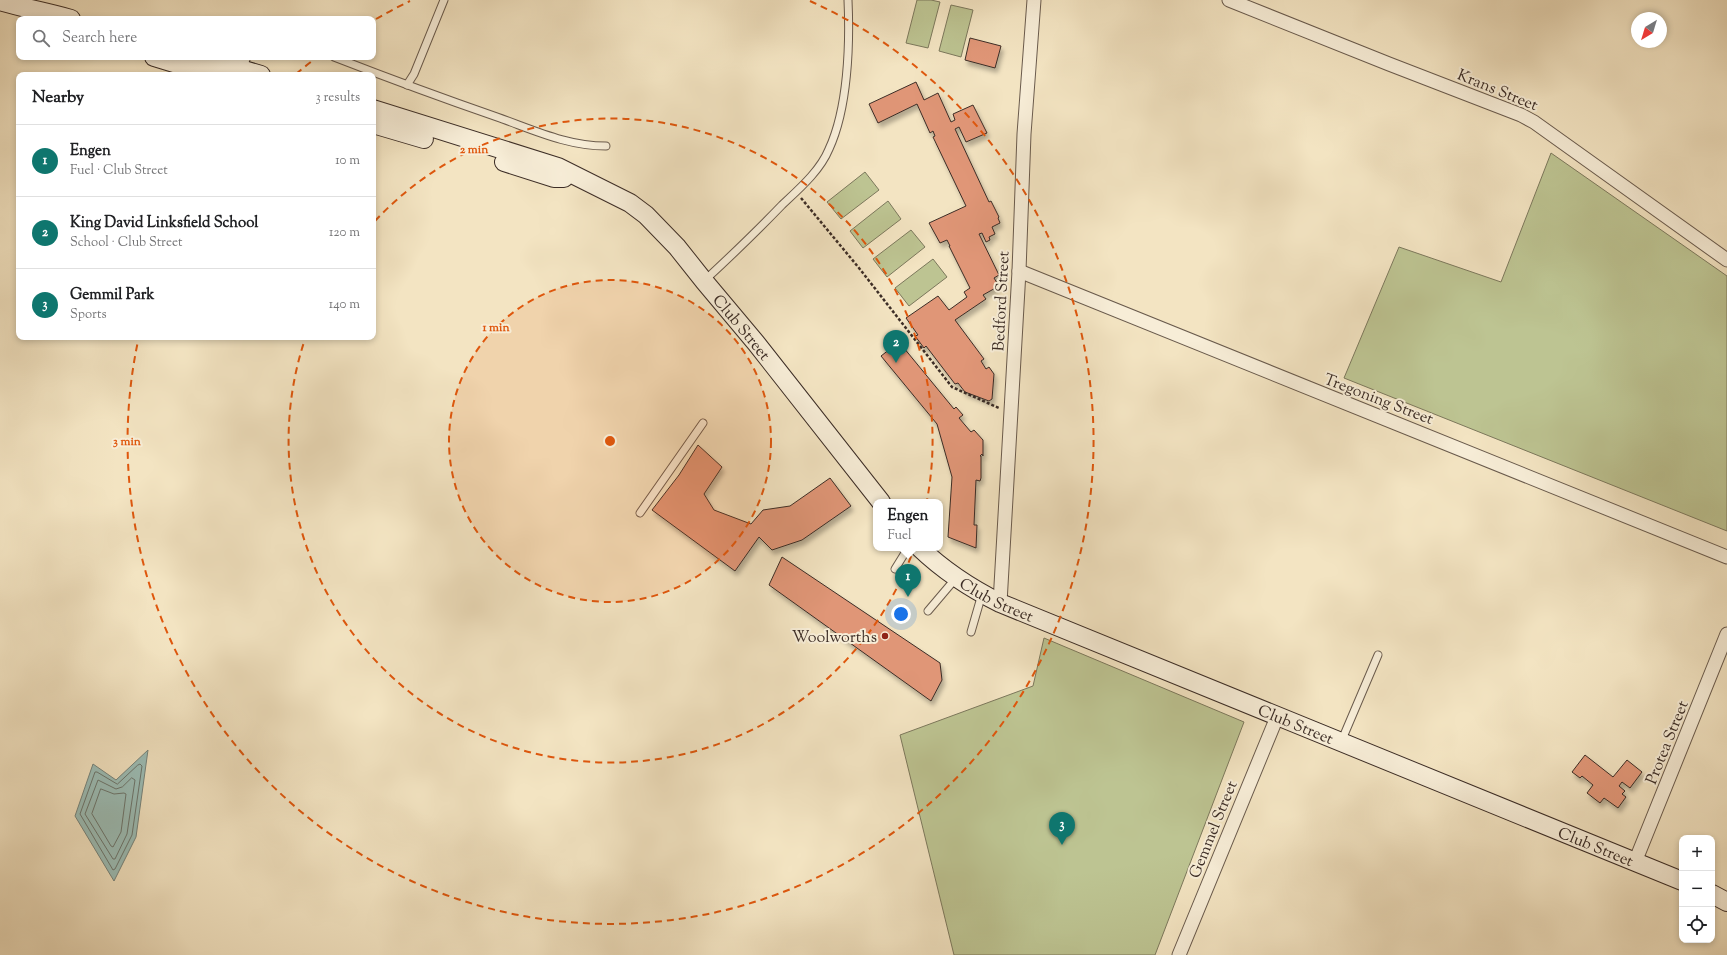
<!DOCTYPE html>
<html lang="en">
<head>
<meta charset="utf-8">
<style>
  :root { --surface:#fff; --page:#f6f6f6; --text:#202124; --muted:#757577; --line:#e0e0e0; --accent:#0f766e }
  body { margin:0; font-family:"Sorts Mill Goudy",serif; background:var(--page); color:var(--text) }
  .controls { position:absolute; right:12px; bottom:12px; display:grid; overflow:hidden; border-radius:8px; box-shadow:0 2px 6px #0003 }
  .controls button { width:36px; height:36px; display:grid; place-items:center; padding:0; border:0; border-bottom:1px solid var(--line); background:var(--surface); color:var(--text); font:20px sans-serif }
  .compass { position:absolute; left:1631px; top:12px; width:36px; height:36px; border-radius:50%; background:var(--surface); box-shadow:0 2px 6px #0003; rotate:218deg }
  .you { position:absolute; left:901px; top:614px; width:14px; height:14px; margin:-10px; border:3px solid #fff; border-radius:50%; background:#1a73e8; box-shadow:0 0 0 6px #1a73e833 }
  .badge { display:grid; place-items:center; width:26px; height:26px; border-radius:50%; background:var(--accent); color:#fff; font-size:13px; font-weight:700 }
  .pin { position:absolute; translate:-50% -33px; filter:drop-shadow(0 1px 2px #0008) }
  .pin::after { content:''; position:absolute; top:21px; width:14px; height:12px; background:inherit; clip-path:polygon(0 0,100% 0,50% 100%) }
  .popup { position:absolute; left:873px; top:499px; width:70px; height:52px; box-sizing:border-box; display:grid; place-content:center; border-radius:8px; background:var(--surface); filter:drop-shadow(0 1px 3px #0005); font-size:13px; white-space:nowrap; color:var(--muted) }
  .popup b { font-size:15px; color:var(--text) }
  .popup::after { content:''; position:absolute; left:50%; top:100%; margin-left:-8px; border:8px solid transparent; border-top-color:var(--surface) }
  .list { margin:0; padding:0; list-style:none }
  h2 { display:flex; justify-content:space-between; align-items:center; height:52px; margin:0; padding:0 16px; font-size:17px }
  h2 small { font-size:13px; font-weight:400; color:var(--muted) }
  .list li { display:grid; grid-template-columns:26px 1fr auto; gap:12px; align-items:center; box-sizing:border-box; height:72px; padding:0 16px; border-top:1px solid var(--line) }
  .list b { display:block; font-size:15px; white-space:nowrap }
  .list p { margin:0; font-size:13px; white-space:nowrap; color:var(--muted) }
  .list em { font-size:13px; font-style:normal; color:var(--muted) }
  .icon { flex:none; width:22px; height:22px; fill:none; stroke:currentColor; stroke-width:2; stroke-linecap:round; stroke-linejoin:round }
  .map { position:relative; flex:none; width:1727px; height:955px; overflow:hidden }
  .search { position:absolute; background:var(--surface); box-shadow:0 2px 6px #0003; left:16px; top:16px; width:360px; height:44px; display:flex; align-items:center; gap:10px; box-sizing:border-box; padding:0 14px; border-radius:8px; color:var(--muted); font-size:15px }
  .panel { position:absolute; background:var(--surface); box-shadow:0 2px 6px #0003; left:16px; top:72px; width:360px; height:268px; border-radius:8px }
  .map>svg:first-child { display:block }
  .green { fill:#bdc492; stroke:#7c785c }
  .water { fill:#9cbeb7; stroke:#76847d }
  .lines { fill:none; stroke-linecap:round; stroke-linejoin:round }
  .shore { stroke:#6c766e; stroke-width:1 }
  .building { fill:#e09677; stroke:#3c2d26; filter:url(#shadow) }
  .lane-casing { stroke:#6a5b4d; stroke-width:9 }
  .street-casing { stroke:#6a5b4d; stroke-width:15 }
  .secondary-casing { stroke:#3c2d26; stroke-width:20 }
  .path { stroke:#3c2d26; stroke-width:2.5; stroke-dasharray:3 2; stroke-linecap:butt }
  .lane { stroke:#f7edd7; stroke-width:7 }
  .street { stroke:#f7edd7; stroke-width:13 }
  .secondary { stroke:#f7edd7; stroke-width:18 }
  .ring { fill:none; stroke:#df570d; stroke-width:2; stroke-dasharray:7 5 }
  .poi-dot { fill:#8f2418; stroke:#f7edd7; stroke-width:1.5 }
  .labels { text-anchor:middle; stroke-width:4; stroke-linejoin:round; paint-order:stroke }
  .street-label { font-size:16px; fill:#3c2d26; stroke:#f7edd7 }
  .poi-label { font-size:16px; fill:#3c2d26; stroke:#f7edd7; text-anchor:end }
  .centre { fill:#df570d; stroke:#f7edd7; stroke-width:2 }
  .ring-label { font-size:12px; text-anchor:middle; font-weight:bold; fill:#df570d; stroke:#f7edd7; stroke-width:4; stroke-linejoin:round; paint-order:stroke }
</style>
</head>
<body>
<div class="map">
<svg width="1727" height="955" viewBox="0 0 1727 955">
  <defs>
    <filter id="shadow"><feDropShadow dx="2.5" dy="4.5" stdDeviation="2" flood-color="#0004"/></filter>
  </defs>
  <rect width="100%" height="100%" fill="#f3e4c2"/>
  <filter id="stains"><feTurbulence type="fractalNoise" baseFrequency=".005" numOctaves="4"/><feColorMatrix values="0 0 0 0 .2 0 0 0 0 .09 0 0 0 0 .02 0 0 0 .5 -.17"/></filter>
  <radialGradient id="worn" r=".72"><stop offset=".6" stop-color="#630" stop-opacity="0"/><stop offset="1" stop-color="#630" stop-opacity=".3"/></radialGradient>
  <g class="green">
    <path d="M 917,0 L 931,0 L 940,2 L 928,48 L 906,43 Z"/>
    <path d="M 951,5 L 973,10 L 961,57 L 939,51 Z"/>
    <path d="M 1551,153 L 1727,276 L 1727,531 L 1344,378 L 1399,247 L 1501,282 Z"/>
    <path d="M 865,172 L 879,190 L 841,219 L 827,202 Z"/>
    <path d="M 888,201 L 901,219 L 863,248 L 850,231 Z"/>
    <path d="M 911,230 L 925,247 L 887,277 L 873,259 Z"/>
    <path d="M 933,259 L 947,277 L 909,306 L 895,288 Z"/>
    <path d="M 1044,638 L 1244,722 L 1155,955 L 954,955 L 900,735 L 1033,686 Z"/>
  </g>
  <path class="water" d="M 148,750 L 136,837 L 114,881 L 75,816 L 93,764 L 116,780 Z"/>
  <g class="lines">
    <g class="shore">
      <path d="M 138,765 L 140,764 L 142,766 L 132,835 L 115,869 L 113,870 L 80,814 L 95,772 L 97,772 L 117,784 Z"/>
      <path d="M 132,778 L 135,780 L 127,834 L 115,859 L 113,859 L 85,814 L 98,780 L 116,789 L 122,787 Z"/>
      <path d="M 101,789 L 114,794 L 124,793 L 126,794 L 121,832 L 113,847 L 111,846 L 92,814 Z"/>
    </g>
  </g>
  <g class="building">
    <path d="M 970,38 L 1001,46 L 995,68 L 965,60 Z"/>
    <path d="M 916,82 L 924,100 L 938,93 L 951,122 L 955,120 L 953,114 L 973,105 L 987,133 L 966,142 L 959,127 L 955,129 L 989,202 L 991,201 L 999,217 L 998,218 L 1000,223 L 992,227 L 995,234 L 989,237 L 990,240 L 986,242 L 982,233 L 979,234 L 999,275 L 994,278 L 999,286 L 983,295 L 986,299 L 955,320 L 984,359 L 981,361 L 986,369 L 989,367 L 994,374 L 992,399 L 989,401 L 965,392 L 958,383 L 955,384 L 926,346 L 924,348 L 915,336 L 918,335 L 906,318 L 938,296 L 949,310 L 967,297 L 964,292 L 970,288 L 949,246 L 950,246 L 947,240 L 940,243 L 929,223 L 966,206 L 933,137 L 935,136 L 933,131 L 930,133 L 917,104 L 878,123 L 869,104 Z"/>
    <path d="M 899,342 L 954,409 L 956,407 L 963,415 L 959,418 L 971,432 L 974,430 L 983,440 L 983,456 L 982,454 L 980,456 L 981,456 L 981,478 L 980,481 L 976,480 L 974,525 L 977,525 L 976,548 L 948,537 L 952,477 L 937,424 L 881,356 Z"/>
    <path d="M 698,445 L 722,467 L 704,494 L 714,510 L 751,524 L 763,510 L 790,506 L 830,478 L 851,506 L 802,540 L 772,550 L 759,537 L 735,571 L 652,510 L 679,475 Z"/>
    <path d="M 782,557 L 940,663 L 942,680 L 931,701 L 769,585 Z"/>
    <path d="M 1585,755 L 1613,777 L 1627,760 L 1642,772 L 1630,788 L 1622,782 L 1619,786 L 1625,791 L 1622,794 L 1626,797 L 1618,808 L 1604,798 L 1600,803 L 1587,793 L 1593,785 L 1582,776 L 1580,778 L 1572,772 Z"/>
  </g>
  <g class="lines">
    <g class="lane-casing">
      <g id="lane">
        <path d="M 334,57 C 388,78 442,98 497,117 C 534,130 567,146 606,146"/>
        <path d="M 242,69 L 247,57"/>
        <path d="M 407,85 L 414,74 L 444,0"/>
        <path d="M 704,281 C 731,256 757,231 782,205 C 799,189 820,171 829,149 C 848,108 850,45 848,0"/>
        <path d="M 640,513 L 703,423"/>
        <path d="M 895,569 L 908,548"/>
        <path d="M 928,611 L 956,578"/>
        <path d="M 971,632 L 982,594"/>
        <path d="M 1341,742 L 1378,655"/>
      </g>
    </g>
    <g class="street-casing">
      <g id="street">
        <path d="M 1229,0 L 1389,64 L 1521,115 L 1534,122 L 1727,260"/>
        <path d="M 1019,271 L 1727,557"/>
        <path d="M 1000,603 L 1019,271 L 1024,134 L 1034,0"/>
        <path d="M 1635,862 L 1727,634"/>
        <path d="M 1179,955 L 1277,717"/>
      </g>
    </g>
    <g class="secondary-casing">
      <g id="secondary">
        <path d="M 0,1 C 23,8 47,12 71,19"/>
        <path d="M 154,57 L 213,75"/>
        <path d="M 200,57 L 261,75"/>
        <path id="s1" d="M 373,109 L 558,167 L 630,203 L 646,215 L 677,247 L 704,281 L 756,343 L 881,502"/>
        <path d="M 373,124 L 424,139"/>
        <path d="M 504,162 L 554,178 L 564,178"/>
        <path id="s2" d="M 920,548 C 944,571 970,588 1000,603 L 1682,881"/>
        <path d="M 1712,894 L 1727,902"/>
      </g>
    </g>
    <path class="path" d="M 801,198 L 859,268 L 952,387 L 999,408"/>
    <use href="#lane" class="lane"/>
    <use href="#street" class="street"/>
    <use href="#secondary" class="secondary"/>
  </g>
  <circle cx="610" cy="441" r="161" fill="#df570d" fill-opacity=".12"/>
  <g class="ring">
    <circle cx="610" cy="441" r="161"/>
    <path d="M375 221A322 322 0 1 1 305 339"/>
    <path d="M296 74A483 483 0 0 1 316 58M376 19A483 483 0 0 1 410 1M810 1A483 483 0 1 1 138 341"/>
  </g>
  <circle class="poi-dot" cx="885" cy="636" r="4"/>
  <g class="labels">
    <g class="street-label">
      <text transform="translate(1498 89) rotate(22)" y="6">Krans Street</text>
      <text transform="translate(1000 301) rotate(-87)" y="6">Bedford Street</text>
      <text dy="6" stroke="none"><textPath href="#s1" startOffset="442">Club Street</textPath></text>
      <text transform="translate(1379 398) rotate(21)" y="6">Tregoning Street</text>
      <text dy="6" stroke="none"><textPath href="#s2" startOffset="93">Club Street</textPath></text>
      <text dy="6" stroke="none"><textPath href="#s2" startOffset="417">Club Street</textPath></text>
      <text transform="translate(1666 742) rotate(-68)" y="6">Protea Street</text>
      <text transform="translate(1212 829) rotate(-68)" y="6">Gemmel Street</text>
      <text dy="6" stroke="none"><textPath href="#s2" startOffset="741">Club Street</textPath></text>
    </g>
    <g class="poi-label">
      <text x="877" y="642">Woolworths</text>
    </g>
  </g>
  <circle cx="610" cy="441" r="6" class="centre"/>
  <g class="ring-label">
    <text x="474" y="153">2 min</text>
    <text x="496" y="331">1 min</text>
    <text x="127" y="445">3 min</text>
  </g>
  <rect width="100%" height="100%" filter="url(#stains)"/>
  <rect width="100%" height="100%" fill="url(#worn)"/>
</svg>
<div class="controls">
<button>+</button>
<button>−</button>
<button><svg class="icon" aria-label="locate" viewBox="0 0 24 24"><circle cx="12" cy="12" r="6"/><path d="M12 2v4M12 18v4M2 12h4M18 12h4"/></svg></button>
</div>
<svg class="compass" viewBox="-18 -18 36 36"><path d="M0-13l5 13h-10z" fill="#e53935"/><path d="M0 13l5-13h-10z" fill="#757577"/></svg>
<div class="you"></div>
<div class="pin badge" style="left:908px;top:597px">1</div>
<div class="popup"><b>Engen</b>Fuel</div>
<div class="pin badge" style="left:896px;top:363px">2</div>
<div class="pin badge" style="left:1062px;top:845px">3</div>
<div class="search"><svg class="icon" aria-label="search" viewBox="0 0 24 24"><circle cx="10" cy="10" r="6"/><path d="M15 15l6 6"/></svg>Search here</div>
<section class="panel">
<h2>Nearby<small>3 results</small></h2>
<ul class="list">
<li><span class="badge">1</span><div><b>Engen</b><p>Fuel · Club Street</p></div><em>10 m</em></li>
<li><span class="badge">2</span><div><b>King David Linksfield School</b><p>School · Club Street</p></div><em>120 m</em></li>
<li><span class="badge">3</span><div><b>Gemmil Park</b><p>Sports</p></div><em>140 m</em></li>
</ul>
</section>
</div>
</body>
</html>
